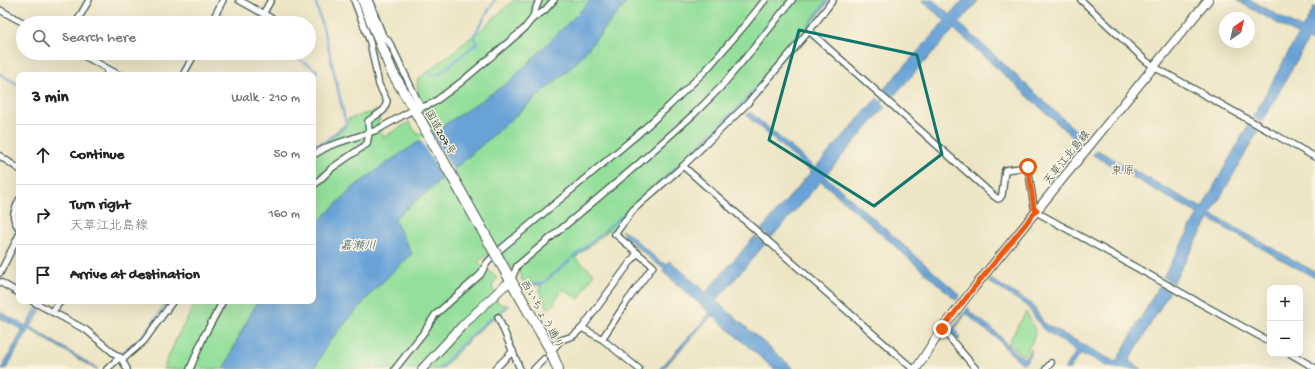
<!DOCTYPE html>
<html lang="en">
<head>
<meta charset="utf-8">
<style>
  :root { --surface:#fff; --page:#f2f2f2; --text:#222; --muted:#767676; --line:#e0e0e0 }
  body { margin:0; font-family:"Gochi Hand","Klee One",sans-serif; background:var(--page); color:var(--text) }
  .controls { position:absolute; right:12px; bottom:12px; display:grid; overflow:hidden; border-radius:8px; box-shadow:0 4px 16px #0002 }
  .controls button { width:36px; height:36px; display:grid; place-items:center; padding:0; border:0; border-bottom:1px solid var(--line); background:var(--surface); color:var(--text); font:20px sans-serif }
  .compass { position:absolute; left:1219px; top:12px; width:36px; height:36px; border-radius:50%; background:var(--surface); box-shadow:0 4px 16px #0002; rotate:34deg }
  .stop { position:absolute; width:12px; height:12px; margin:-9px; border:3px solid #ea580c; border-radius:50%; background:#fff }
  .stop.end { background:#ea580c; border-color:#fff; box-shadow:0 1px 4px #0008 }
  .list { margin:0; padding:0; list-style:none }
  h2 { display:flex; justify-content:space-between; align-items:center; height:52px; margin:0; padding:0 16px; font-size:17px }
  h2 small { font-size:13px; font-weight:400; color:var(--muted) }
  .list li { display:grid; grid-template-columns:26px 1fr auto; gap:12px; align-items:center; box-sizing:border-box; height:60px; padding:0 16px; border-top:1px solid var(--line) }
  .list b { display:block; font-size:15px; white-space:nowrap }
  .list p { margin:0; font-size:13px; white-space:nowrap; color:var(--muted) }
  .list em { font-size:13px; font-style:normal; color:var(--muted) }
  .icon { flex:none; width:22px; height:22px; fill:none; stroke:currentColor; stroke-width:2; stroke-linecap:round; stroke-linejoin:round }
  .map { position:relative; flex:none; width:1315px; height:369px; overflow:hidden }
  .search { position:absolute; background:var(--surface); box-shadow:0 4px 16px #0002; left:16px; top:16px; width:300px; height:44px; display:flex; align-items:center; gap:10px; box-sizing:border-box; padding:0 14px; border-radius:22px; color:var(--muted); font-size:15px }
  .panel { position:absolute; background:var(--surface); box-shadow:0 4px 16px #0002; left:16px; top:72px; width:300px; height:232px; border-radius:8px }
  .map>svg:first-child { display:block }
  .green { fill:#94df9b; stroke:#5a8e68 }
  .water { fill:#68a2d7; stroke:#447086 }
  .pier { fill:#ede5c5 }
  .lines { fill:none; stroke-linecap:round; stroke-linejoin:round }
  .stream { stroke:#68a2d7; stroke-width:2 }
  .street-casing { stroke:#3e564a; stroke-width:8 }
  .secondary-casing { stroke:#3e564a; stroke-width:10 }
  .highway-casing { stroke:#3e564a; stroke-width:12 }
  .street { stroke:#fff; stroke-width:5.5 }
  .secondary { stroke:#fff; stroke-width:8 }
  .highway { stroke:#fff; stroke-width:10 }
  .highway-bridge-casing { stroke:#3e564a; stroke-width:12; stroke-linecap:butt }
  .highway-bridge { stroke:#fff; stroke-width:10 }
  .route { stroke:#ea580c; stroke-width:5 }
  .marked { fill:none; stroke:#0f766e; stroke-width:3; stroke-linejoin:round }
  .labels { text-anchor:middle; stroke-width:3; stroke-linejoin:round; paint-order:stroke }
  .street-label { font-size:11px; fill:#1f3d34; stroke:#fcf5e5 }
  .neighbourhood-label { font-size:12px; fill:#65604e; stroke:#fcf5e5 }
  .water-label { font-size:12px; font-style:italic; fill:#355b65; stroke:#fcf5e5 }
</style>
</head>
<body>
<div class="map">
<svg width="1315" height="369" viewBox="0 0 1315 369">
  <rect width="100%" height="100%" fill="#fcf5e5"/>
  <filter id="ink" filterUnits="userSpaceOnUse"><feTurbulence type="fractalNoise" baseFrequency=".025" numOctaves="2"/><feDisplacementMap in="SourceGraphic" scale="8" xChannelSelector="R" yChannelSelector="G"/><feConvolveMatrix kernelMatrix="1 2 1 2 8 2 1 2 1" color-interpolation-filters="sRGB"/></filter>
  <filter id="wash" filterUnits="userSpaceOnUse"><feTurbulence type="fractalNoise" baseFrequency=".012" numOctaves="4" result="noise"/><feDisplacementMap in="SourceGraphic" scale="16" xChannelSelector="R" yChannelSelector="G"/><feGaussianBlur stdDeviation="0.9" result="paint"/><feColorMatrix in="noise" values="0 0 0 0 0 0 0 0 0 0 0 0 0 0 0 0 0 1.4 0 .05"/><feComposite in="paint" operator="in"/></filter>
  <g filter="url(#wash)">
    <rect width="100%" height="100%" fill="#ede5c5"/>
    <g class="green">
      <path d="M 514,0 L 591,0 L 509,82 L 355,186 L 313,227 L 313,156 L 322,144 L 348,125 L 348,119 L 378,110 L 381,116 L 377,126 L 384,137 L 409,122 L 418,135 L 430,127 L 421,112 L 427,105 L 418,96 L 417,80 L 483,28 Z"/>
      <path d="M 629,0 L 827,0 L 805,29 L 743,102 L 679,164 L 629,208 L 612,233 L 609,230 L 575,258 L 594,273 L 579,299 L 563,289 L 552,306 L 548,309 L 539,290 L 542,286 L 533,285 L 522,280 L 518,268 L 510,267 L 498,247 L 478,262 L 497,278 L 492,286 L 498,303 L 510,306 C 484,323 463,346 443,369 L 314,369 L 328,343 L 378,286 L 412,254 L 394,219 L 453,170 L 575,64 Z"/>
      <path d="M 197,301 L 258,301 L 239,336 L 224,369 L 163,369 L 178,335 Z"/>
      <path d="M 1026,312 C 1039,335 1037,333 1024,355 L 1020,354 L 1008,343 Z"/>
    </g>
    <g class="water">
      <path d="M 591,0 L 629,0 L 575,64 L 453,170 L 394,219 L 412,254 L 378,286 L 328,343 L 314,369 L 224,369 L 239,336 L 258,301 L 313,301 L 313,227 L 355,186 L 388,162 L 509,82 Z"/>
      <path d="M 921,0 L 933,0 L 950,15 L 963,0 L 979,0 L 959,23 L 1083,137 L 1079,143 L 954,29 L 892,98 L 883,90 L 945,21 Z"/>
      <path d="M 1236,0 L 1251,0 L 1302,29 L 1315,6 L 1315,28 L 1312,34 L 1315,36 L 1315,44 L 1308,40 L 1262,123 L 1253,117 L 1298,35 Z"/>
      <path d="M 877,98 L 885,107 L 825,176 L 960,295 L 956,300 L 821,181 L 771,238 L 761,230 L 811,172 L 747,116 L 748,113 L 751,113 L 815,168 Z"/>
      <path d="M 1248,125 L 1258,131 L 1211,214 L 1315,272 L 1315,278 L 1209,219 L 1173,283 L 1163,277 L 1198,214 L 1093,155 L 1097,150 L 1202,208 Z"/>
      <path d="M 622,230 L 625,232 L 626,231 L 659,261 L 666,264 L 670,261 L 706,292 L 755,236 L 765,244 L 716,301 L 794,369 L 774,369 L 712,315 L 663,369 L 660,369 L 710,313 L 662,271 L 665,268 L 657,264 L 623,235 L 624,233 L 621,231 Z"/>
      <path d="M 991,279 L 1032,304 L 1044,323 L 1113,361 L 1116,362 L 1159,286 L 1170,291 L 1129,361 L 1142,369 C 1131,369 1118,369 1108,367 C 1098,363 1090,354 1080,355 L 1071,366 L 1070,369 L 1064,369 L 1074,355 L 1075,350 L 1043,329 L 1027,306 L 989,282 Z"/>
      <path d="M 37,307 L 41,310 L 31,327 L 98,369 L 95,369 L 29,329 L 6,369 L 1,369 L 23,330 L 0,318 L 0,312 L 26,326 Z"/>
      <path d="M 969,308 L 970,312 C 978,319 989,325 997,333 C 1006,342 1011,352 1024,358 L 1027,356 L 1030,349 L 1032,350 L 1026,362 L 1022,363 L 1007,350 L 997,338 L 980,326 L 966,313 L 955,329 L 960,337 L 958,341 L 951,331 L 967,309 Z"/>
    </g>
    <path class="pier" d="M 431,132 L 454,172 L 444,181 L 420,139 Z"/>
    <g class="lines">
      <g class="stream">
        <path d="M 220,13 L 237,23"/>
        <path d="M 808,28 L 829,0"/>
        <path d="M 288,53 L 317,70 L 313,78"/>
        <path d="M 430,73 L 437,76 L 477,43 L 474,35 L 495,0"/>
        <path d="M 0,74 L 19,85"/>
        <path d="M 879,104 L 888,94"/>
        <path d="M 1253,128 L 1257,120"/>
        <path d="M 313,144 L 324,142 L 346,124 L 327,42 L 315,0"/>
        <path d="M 531,286 L 534,283 L 542,284 L 614,223 L 678,166 L 745,101 L 796,42"/>
        <path d="M 1163,288 L 1168,280"/>
        <path d="M 122,353 L 141,338 L 168,301"/>
        <path d="M 440,369 C 459,346 482,324 506,307"/>
      </g>
    </g>
  </g>
  <g filter="url(#ink)">
    <g class="lines">
      <g class="street-casing">
        <g id="street">
          <path d="M 239,0 L 280,23"/>
          <path d="M 369,0 L 383,36 L 387,39 L 392,47 L 421,108"/>
          <path d="M 1081,0 L 1146,61 L 1158,69 L 1315,157"/>
          <path d="M 0,10 L 24,23"/>
          <path d="M 263,14 L 271,0"/>
          <path d="M 532,19 L 544,11 L 554,0"/>
          <path d="M 76,23 L 89,0"/>
          <path d="M 211,23 L 223,0"/>
          <path d="M 809,31 L 995,197 L 998,199 L 1000,198 L 1002,195 L 1005,170 L 1028,167 L 1034,207 L 1040,214 L 1270,342"/>
          <path d="M 79,53 L 119,75"/>
          <path d="M 106,75 L 109,70"/>
          <path d="M 183,75 L 195,53"/>
          <path d="M 313,155 L 329,146 L 377,130 L 407,113 L 433,103 L 460,83 L 524,29 L 532,19 L 539,0"/>
          <path d="M 0,156 L 19,169"/>
          <path d="M 683,166 L 913,369"/>
          <path d="M 313,186 L 332,168 L 367,144 L 369,133 L 368,121 L 384,110 L 387,101 L 379,85 L 370,42 L 354,0"/>
          <path d="M 19,200 C 14,212 10,217 19,228"/>
          <path d="M 0,273 L 19,235"/>
          <path d="M 511,281 L 517,266 L 636,166 L 694,114 L 721,87 L 757,44 L 792,0"/>
          <path d="M 0,282 L 19,293"/>
          <path d="M 32,301 L 86,330 L 122,360 L 144,341 L 173,301"/>
          <path d="M 52,312 L 61,301"/>
          <path d="M 498,317 L 520,369"/>
          <path d="M 582,328 L 637,253"/>
          <path d="M 942,329 L 976,369"/>
          <path d="M 602,339 L 628,300 L 653,266 L 615,234 L 633,210 L 683,166 L 747,104 L 809,31 L 833,0"/>
          <path d="M 555,347 L 561,340 L 573,336 L 582,328 L 602,339 L 639,369"/>
          <path d="M 1291,354 L 1315,368"/>
          <path d="M 122,360 L 127,369"/>
          <path d="M 107,369 L 120,357"/>
          <path d="M 190,369 L 204,336 L 223,301"/>
          <path d="M 395,369 L 424,332 L 435,315 L 480,275 L 487,263 L 496,253 L 636,136 L 669,106 L 707,69 L 745,25 L 765,0"/>
          <path d="M 495,369 L 513,351"/>
          <path d="M 534,369 L 544,359"/>
          <path d="M 1046,369 L 1051,363"/>
        </g>
      </g>
      <g class="secondary-casing">
        <g id="secondary">
          <path d="M 422,369 L 462,326 L 503,287 L 511,281"/>
          <path d="M 916,369 L 942,329 L 973,289 L 1208,0"/>
        </g>
      </g>
      <g class="highway-casing">
        <g id="highway">
          <path d="M 363,0 L 392,72 L 418,116"/>
          <path d="M 506,272 L 549,347 L 558,369"/>
        </g>
      </g>
      <use href="#street" class="street"/>
      <use href="#secondary" class="secondary"/>
      <use href="#highway" class="highway"/>
      <g class="highway-bridge-casing">
        <path id="highway-bridge" d="M 418,116 L 506,272"/>
      </g>
      <use href="#highway-bridge" class="highway-bridge"/>
    </g>
  </g>
  <g class="lines" filter="url(#ink)">
    <path class="route" d="M 942,329 L 973,289 L 1037,210 L 1034,208 L 1028,167"/>
  </g>
  <path class="marked" d="M 799,30 L 917,55 L 942,154 L 874,206 L 769,140 Z"/>
  <g class="labels">
    <g class="street-label">
      <text transform="translate(441 132) rotate(60)" y="4">国道207号</text>
      <text transform="translate(1066 157) rotate(-51)" y="4">天草江北島線</text>
      <text transform="translate(543 314) rotate(61)" y="4">西いちょう通り</text>
    </g>
    <g class="neighbourhood-label">
      <text x="1123" y="174">東原</text>
    </g>
    <g class="water-label">
      <text x="358" y="249">嘉瀬川</text>
    </g>
  </g>
</svg>
<div class="controls">
<button>+</button>
<button>−</button>
</div>
<svg class="compass" viewBox="-18 -18 36 36"><path d="M0-13l5 13h-10z" fill="#e53935"/><path d="M0 13l5-13h-10z" fill="#767676"/></svg>
<div class="stop" style="left:1028px;top:167px"></div>
<div class="stop end" style="left:942px;top:329px"></div>
<div class="search"><svg class="icon" aria-label="search" viewBox="0 0 24 24"><circle cx="10" cy="10" r="6"/><path d="M15 15l6 6"/></svg>Search here</div>
<section class="panel">
<h2>3 min<small>Walk · 210 m</small></h2>
<ul class="list">
<li><svg class="icon" aria-label="ahead" viewBox="0 0 24 24"><path d="M12 20V5M6 11l6-6 6 6"/></svg><div><b>Continue</b></div><em>50 m</em></li>
<li><svg class="icon" aria-label="right" viewBox="0 0 24 24"><path d="M7 20v-9h11M14 6l5 5-5 5"/></svg><div><b>Turn right</b><p>天草江北島線</p></div><em>160 m</em></li>
<li><svg class="icon" aria-label="arrive" viewBox="0 0 24 24"><path d="M6 21V4h12l-3 4 3 4H6"/></svg><div><b>Arrive at destination</b></div></li>
</ul>
</section>
</div>
</body>
</html>
